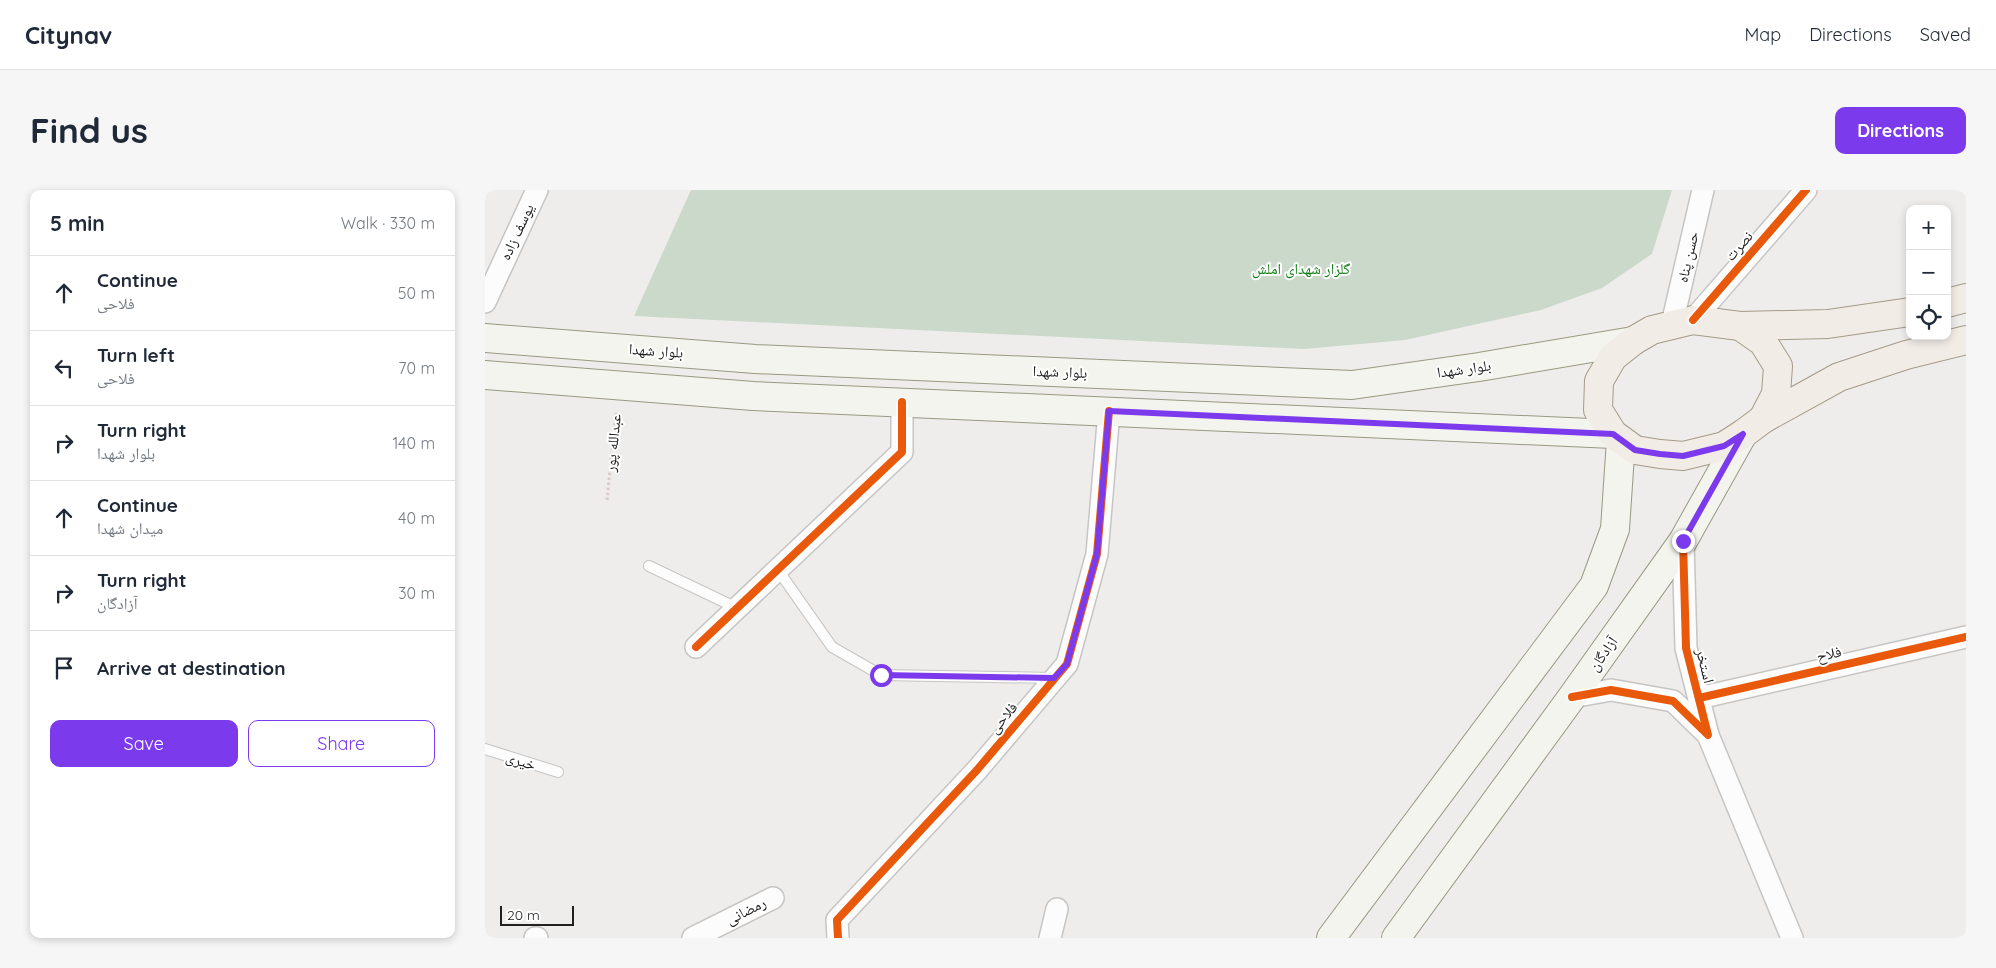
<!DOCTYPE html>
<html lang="en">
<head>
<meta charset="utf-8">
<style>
  :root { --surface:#fff; --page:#f6f6f7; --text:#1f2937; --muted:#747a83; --line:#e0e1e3; --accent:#7c3aed }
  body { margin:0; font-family:Quicksand,"Noto Naskh Arabic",sans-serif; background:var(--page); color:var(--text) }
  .controls { position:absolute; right:15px; top:15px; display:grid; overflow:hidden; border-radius:10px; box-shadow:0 2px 8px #0003 }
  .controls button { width:45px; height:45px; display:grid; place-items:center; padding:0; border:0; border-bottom:1px solid var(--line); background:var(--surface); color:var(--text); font:25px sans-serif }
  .scale { position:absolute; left:15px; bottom:12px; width:74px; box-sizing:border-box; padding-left:5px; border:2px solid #212121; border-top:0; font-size:14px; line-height:18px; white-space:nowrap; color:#212121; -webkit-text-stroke:4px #fff; paint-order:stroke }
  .stop { position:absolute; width:15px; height:15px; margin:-11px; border:4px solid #7c3aed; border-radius:50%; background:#fff }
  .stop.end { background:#7c3aed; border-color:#fff; box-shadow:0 1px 5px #0008 }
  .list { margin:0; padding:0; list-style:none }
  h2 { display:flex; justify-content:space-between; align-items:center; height:65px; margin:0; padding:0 20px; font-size:21px }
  h2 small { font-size:16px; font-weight:400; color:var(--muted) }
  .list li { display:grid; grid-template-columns:32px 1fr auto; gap:15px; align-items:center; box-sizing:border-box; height:75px; padding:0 20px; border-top:1px solid var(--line) }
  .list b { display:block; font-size:19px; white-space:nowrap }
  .list p { margin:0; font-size:16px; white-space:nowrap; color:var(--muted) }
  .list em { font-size:16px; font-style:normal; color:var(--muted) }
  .actions { display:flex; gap:10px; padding:15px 20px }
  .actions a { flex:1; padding:11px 0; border:1px solid var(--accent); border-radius:10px; text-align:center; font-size:18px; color:var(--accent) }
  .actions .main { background:var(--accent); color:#fff }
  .icon { flex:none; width:28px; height:28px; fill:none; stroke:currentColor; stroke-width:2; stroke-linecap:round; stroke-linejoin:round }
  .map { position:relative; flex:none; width:1481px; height:748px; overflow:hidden; border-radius:10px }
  header { display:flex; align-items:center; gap:30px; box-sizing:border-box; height:70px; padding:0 25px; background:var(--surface); border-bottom:1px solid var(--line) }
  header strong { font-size:24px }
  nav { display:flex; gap:28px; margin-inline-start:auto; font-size:18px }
  .intro { display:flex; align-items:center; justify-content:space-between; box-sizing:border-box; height:120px; padding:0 30px }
  h1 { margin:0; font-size:35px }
  .button { padding:12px 22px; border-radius:10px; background:var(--accent); color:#fff; font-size:18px; font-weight:700 }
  main { display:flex; gap:30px; padding:0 30px }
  aside { flex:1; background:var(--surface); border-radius:10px; box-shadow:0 2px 8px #0003 }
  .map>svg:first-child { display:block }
  .cemetery { fill:#cad9c9 }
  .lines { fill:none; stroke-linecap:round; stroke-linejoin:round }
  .service-casing { stroke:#c6c5c4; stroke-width:12 }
  .minor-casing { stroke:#c6c5c4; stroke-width:24 }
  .secondary-casing { stroke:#989982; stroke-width:30 }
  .primary-casing { stroke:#a59a87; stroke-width:30 }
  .path { stroke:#d7cac9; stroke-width:3; stroke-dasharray:2.5 2.5; stroke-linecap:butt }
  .service { stroke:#fdfcfc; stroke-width:10 }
  .minor { stroke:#fdfcfc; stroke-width:21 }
  .secondary { stroke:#f3f4ed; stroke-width:28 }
  .primary { stroke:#f2ece7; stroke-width:28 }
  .cycleway-casing { stroke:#fff; stroke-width:11 }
  .cycleway { stroke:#e8590c; stroke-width:8 }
  .route { stroke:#7c3aed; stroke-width:6 }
  .labels { text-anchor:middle; stroke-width:4; stroke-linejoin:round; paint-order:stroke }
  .street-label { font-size:15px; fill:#212121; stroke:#fff }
  .park-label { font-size:15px; fill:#107e17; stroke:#fff }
</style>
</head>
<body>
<header>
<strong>Citynav</strong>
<nav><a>Map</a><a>Directions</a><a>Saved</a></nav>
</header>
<div class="intro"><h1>Find us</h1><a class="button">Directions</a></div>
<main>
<aside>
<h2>5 min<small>Walk · 330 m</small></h2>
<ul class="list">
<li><svg class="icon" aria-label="ahead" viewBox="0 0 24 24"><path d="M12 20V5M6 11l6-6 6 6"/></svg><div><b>Continue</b><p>فلاحی</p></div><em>50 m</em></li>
<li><svg class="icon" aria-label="left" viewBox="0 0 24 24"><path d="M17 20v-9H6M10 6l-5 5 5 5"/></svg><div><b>Turn left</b><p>فلاحی</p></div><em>70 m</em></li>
<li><svg class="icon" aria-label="right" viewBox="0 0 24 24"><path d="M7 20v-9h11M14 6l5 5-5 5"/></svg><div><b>Turn right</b><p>بلوار شهدا</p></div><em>140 m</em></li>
<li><svg class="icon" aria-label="ahead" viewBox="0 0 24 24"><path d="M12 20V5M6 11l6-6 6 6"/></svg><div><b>Continue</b><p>میدان شهدا</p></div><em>40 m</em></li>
<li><svg class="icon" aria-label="right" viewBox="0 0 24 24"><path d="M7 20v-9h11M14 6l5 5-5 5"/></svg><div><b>Turn right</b><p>آزادگان</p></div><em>30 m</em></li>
<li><svg class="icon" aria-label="arrive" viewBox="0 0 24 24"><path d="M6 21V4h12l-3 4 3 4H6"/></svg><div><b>Arrive at destination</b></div></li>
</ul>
<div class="actions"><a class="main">Save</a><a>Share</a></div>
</aside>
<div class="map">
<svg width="1481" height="748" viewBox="0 0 1481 748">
  <rect width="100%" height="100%" fill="#efedeb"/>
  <path class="cemetery" d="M 206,0 L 1187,0 L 1167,64 L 1117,98 L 1056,120 L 920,150 L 819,159 L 149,126 Z"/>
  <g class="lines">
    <g class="service-casing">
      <g id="service">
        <path d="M 164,376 L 252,418"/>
        <path d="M 293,380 L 347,457 L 396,485 L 569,488"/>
        <path d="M 0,559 L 73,582"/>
      </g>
    </g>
    <g class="minor-casing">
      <g id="minor">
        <path d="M 0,112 L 52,0"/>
        <path d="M 1208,130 L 1321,0"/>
        <path d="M 1187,134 L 1218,0"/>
        <path d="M 211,457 L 417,262 L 417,212"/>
        <path d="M 1087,507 L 1126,500 L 1188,511 L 1223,545 L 1201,458 L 1198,351"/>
        <path d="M 1214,508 L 1481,447"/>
        <path d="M 1223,545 L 1307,748"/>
        <path d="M 50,748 L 52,748"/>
        <path d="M 208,748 L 288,708"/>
        <path d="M 353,748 L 352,730 L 492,580 L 582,474 L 612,364 L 624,221"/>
        <path d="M 565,748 L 572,719"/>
      </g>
    </g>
    <g class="secondary-casing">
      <g id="secondary">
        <path d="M 0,148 L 270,169 L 867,195 L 994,177 L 1148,151"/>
        <path d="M 0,185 L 268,206 L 1128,244"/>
        <path d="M 846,748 L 1109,396 L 1130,339 L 1136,250"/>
        <path d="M 911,748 L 1087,507 L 1198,351 L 1258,244"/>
      </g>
    </g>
    <g class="primary-casing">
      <g id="primary">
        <path d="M 1462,113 L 1481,108"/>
        <path d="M 1208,130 L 1255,136 L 1278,152 L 1293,176 L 1291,204 L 1278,229 L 1258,244 L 1239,256 L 1198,266 L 1175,264 L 1150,260 L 1128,244 L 1113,220 L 1114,191 L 1128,167 L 1148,151 L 1167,140 Z"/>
        <path d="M 1255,136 L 1343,134 L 1425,122"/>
        <path d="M 1278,229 L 1354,187 L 1421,165 L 1481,150"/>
      </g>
    </g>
    <path class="path" d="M 122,310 L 131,222"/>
    <use href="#service" class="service"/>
    <use href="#minor" class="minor"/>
    <use href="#secondary" class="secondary"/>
    <use href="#primary" class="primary"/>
    <g class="cycleway-casing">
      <g id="cycleway">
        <path d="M 1208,130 L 1321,0"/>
        <path d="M 211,457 L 417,262 L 417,212"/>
        <path d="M 1087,507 L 1126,500 L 1188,511 L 1223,545 L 1201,458 L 1198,351"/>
        <path d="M 1214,508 L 1481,447"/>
        <path d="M 353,748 L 352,730 L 492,580 L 582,474 L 612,364 L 624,221"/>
      </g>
    </g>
    <use href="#cycleway" class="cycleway"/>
  </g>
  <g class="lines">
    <path class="route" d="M 396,485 L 569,488 L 582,474 L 612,364 L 624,221 L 1128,244 L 1150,260 L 1175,264 L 1198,266 L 1239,256 L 1258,244 L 1198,351"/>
  </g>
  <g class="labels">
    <g class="street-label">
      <text transform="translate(32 42) rotate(-65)" y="5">یوسف زاده</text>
      <text transform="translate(1254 56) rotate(-49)" y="5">نصرت</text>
      <text transform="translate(1203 67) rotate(-77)" y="5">حسن پناه</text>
      <text transform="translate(171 161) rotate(4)" y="5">بلوار شهدا</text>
      <text transform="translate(979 179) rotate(-8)" y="5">بلوار شهدا</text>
      <text transform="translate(575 182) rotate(2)" y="5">بلوار شهدا</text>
      <text transform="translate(128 253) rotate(-84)" y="5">عبدالله پور</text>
      <text transform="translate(1118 464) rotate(-55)" y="5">آزادگان</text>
      <text transform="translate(1344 464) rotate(-13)" y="5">فلاح</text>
      <text transform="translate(1220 476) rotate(76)" y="5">استخر</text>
      <text transform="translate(518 528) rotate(-50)" y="5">فلاحی</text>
      <text transform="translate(36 571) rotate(18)" y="5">خیری</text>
      <text transform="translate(261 721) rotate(-27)" y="5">رمضانی</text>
    </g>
    <g class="park-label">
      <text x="816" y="84">گلزار شهدای املش</text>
    </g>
  </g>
</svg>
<div class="controls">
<button>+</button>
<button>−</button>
<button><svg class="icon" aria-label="locate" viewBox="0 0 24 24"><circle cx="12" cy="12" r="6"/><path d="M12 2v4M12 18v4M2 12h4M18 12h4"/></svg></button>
</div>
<div class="scale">20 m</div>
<div class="stop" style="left:396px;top:485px"></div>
<div class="stop end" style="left:1198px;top:351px"></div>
</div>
</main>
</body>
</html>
